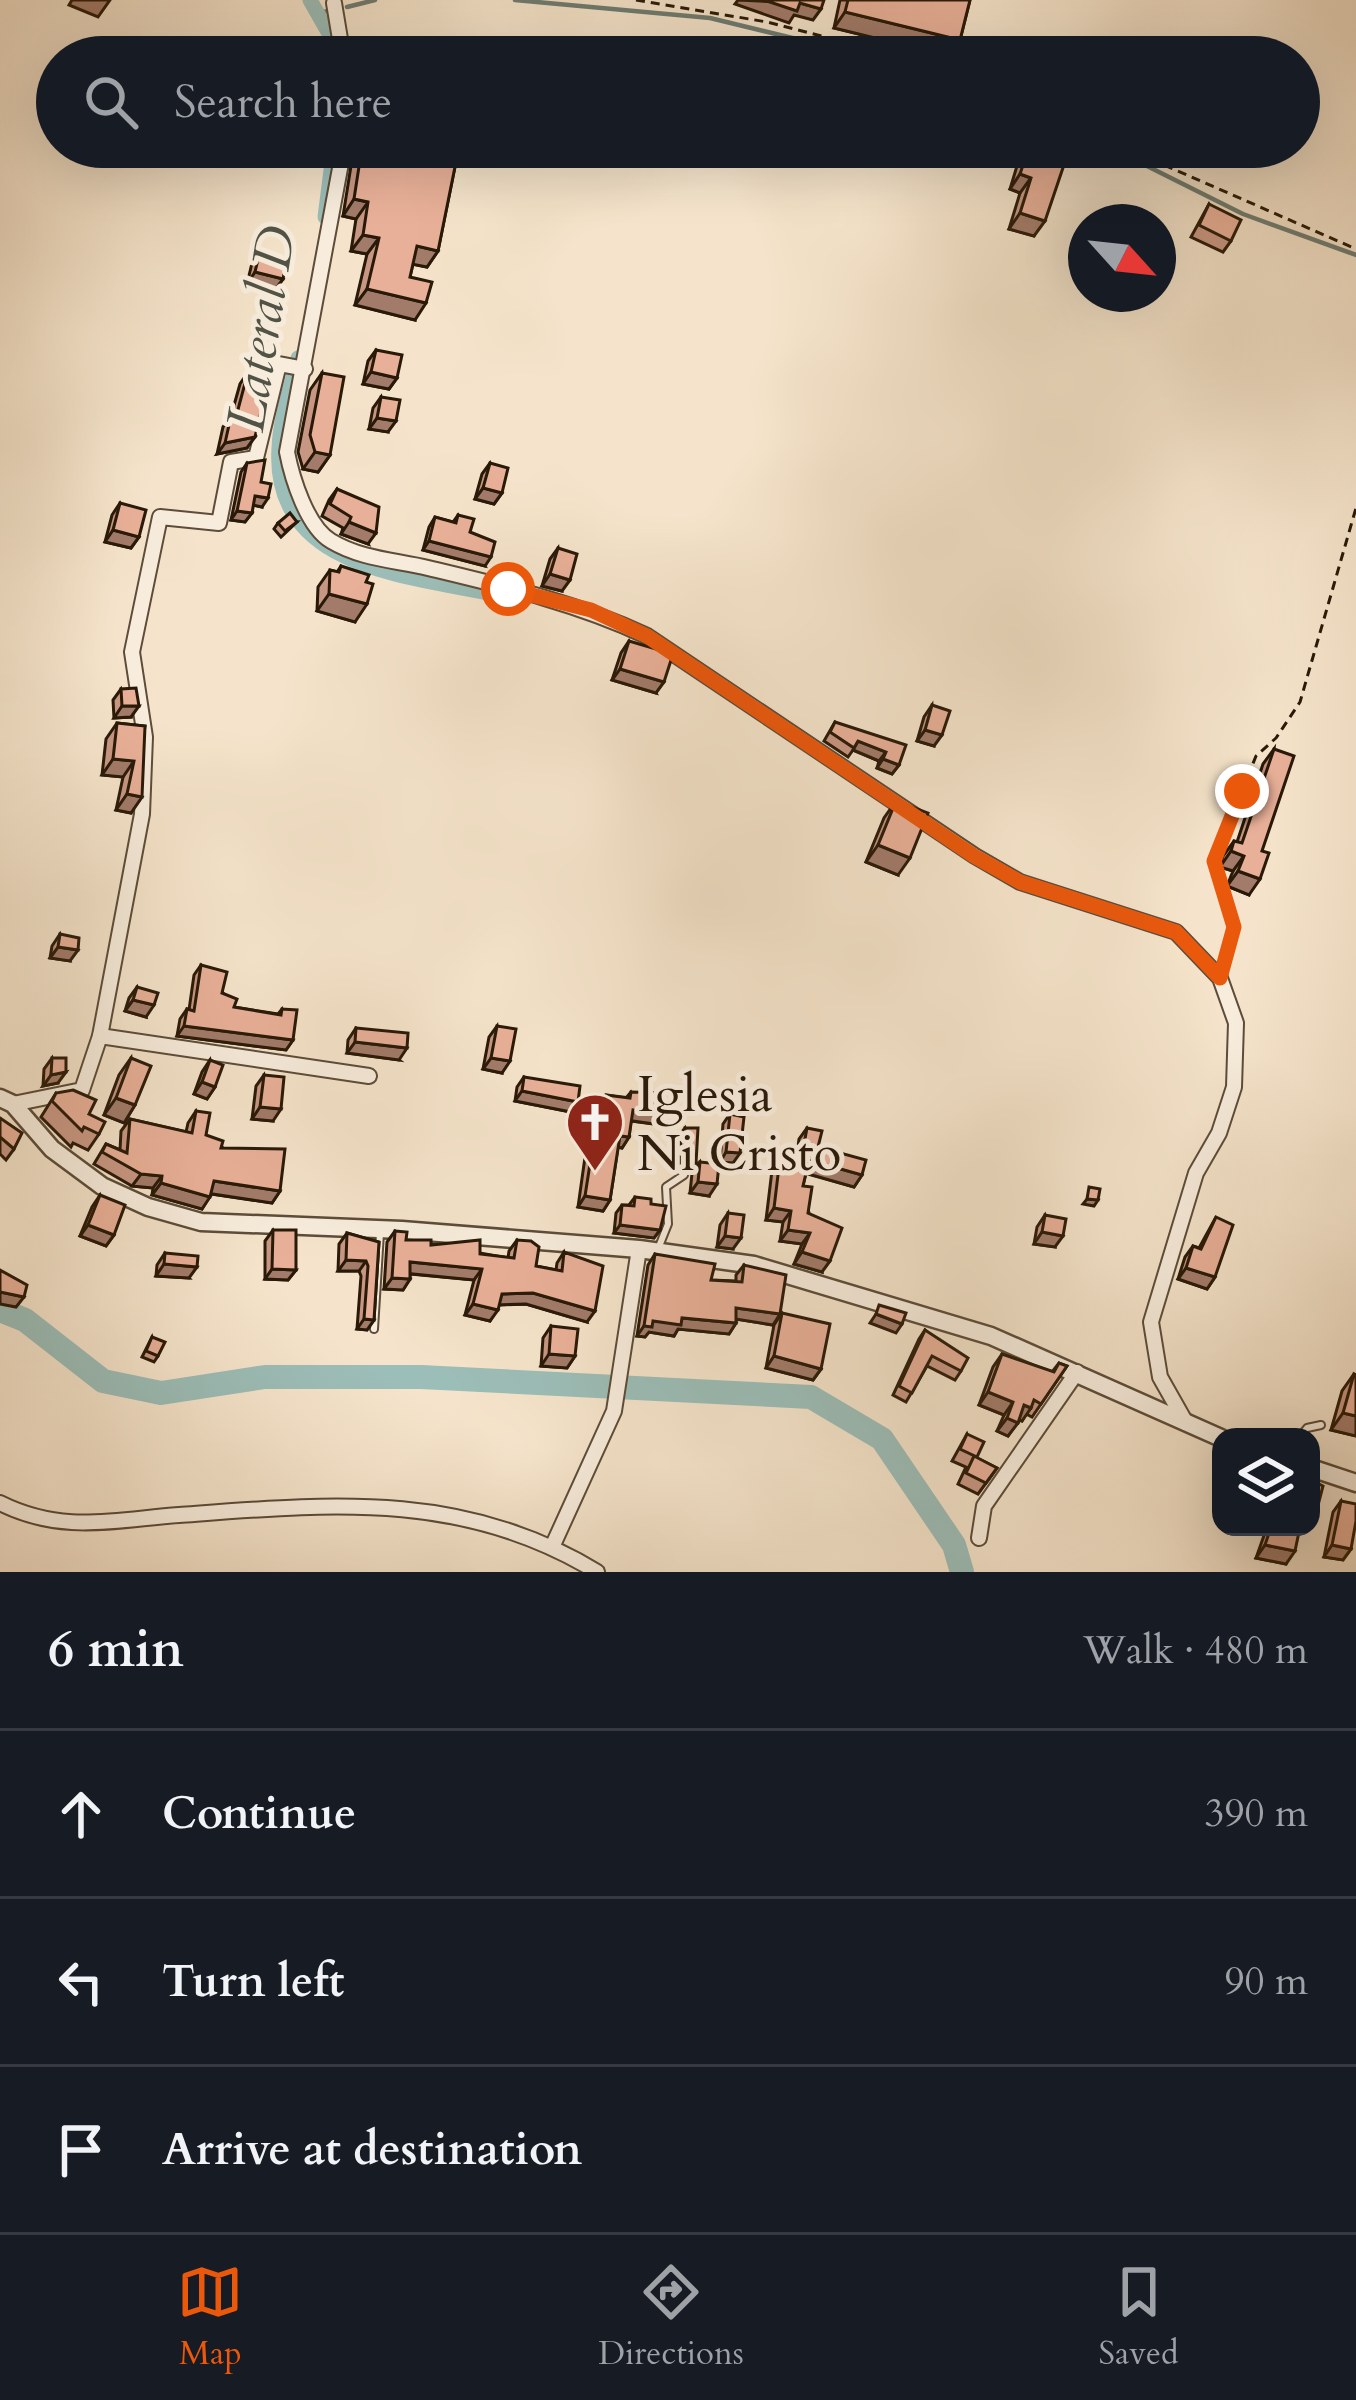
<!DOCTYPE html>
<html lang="en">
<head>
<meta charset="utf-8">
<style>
  :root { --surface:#171b24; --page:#242831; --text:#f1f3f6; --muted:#9ea1a6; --line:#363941; --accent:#ea580c }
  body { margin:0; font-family:Cardo,serif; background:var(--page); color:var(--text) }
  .controls { position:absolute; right:36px; bottom:36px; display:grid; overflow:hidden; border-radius:24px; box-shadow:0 12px 48px #0002 }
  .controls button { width:108px; height:108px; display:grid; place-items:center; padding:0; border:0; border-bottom:3px solid var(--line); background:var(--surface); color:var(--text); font:60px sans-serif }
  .compass { position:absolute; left:1068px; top:204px; width:108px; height:108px; border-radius:50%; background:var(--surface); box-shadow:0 12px 48px #0002; rotate:117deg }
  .stop { position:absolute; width:36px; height:36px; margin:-27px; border:9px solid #ea580c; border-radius:50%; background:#fff }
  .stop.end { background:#ea580c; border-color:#fff; box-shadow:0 3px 12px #0008 }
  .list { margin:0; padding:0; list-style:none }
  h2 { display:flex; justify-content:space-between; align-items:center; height:156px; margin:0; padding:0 48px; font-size:51px }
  h2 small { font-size:39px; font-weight:400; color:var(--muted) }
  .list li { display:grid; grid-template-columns:78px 1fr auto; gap:36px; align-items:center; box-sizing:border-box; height:168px; padding:0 48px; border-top:3px solid var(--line) }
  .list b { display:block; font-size:45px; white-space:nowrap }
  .list em { font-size:39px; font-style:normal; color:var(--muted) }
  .icon { flex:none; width:66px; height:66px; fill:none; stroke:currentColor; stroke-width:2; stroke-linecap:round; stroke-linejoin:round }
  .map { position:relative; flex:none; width:1356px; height:1572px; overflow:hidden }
  .search { position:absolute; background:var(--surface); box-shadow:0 12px 48px #0002; left:36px; right:36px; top:36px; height:132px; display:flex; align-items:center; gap:30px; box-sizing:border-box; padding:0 42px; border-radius:66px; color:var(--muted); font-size:45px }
  .sheet { height:660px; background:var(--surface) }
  nav { display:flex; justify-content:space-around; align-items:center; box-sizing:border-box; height:168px; border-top:3px solid var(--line); background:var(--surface); font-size:33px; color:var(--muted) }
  nav a { display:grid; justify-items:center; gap:6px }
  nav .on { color:var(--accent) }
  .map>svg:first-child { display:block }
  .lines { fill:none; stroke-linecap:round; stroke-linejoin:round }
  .stream { stroke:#6e7c72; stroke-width:4.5 }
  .canal { stroke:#9cbeb8; stroke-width:15 }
  .river { stroke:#9cbeb8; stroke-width:24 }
  .service-casing { stroke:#5c4c39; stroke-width:10 }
  .minor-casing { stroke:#5c4c39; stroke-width:18 }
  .tertiary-casing { stroke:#5c4c39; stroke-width:21 }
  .path { stroke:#291908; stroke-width:3; stroke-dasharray:9 6; stroke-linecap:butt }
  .service { stroke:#f8eddd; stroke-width:6 }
  .minor { stroke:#f8eddd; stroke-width:14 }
  .tertiary { stroke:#f8eddd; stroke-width:16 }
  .wall { fill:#c89783; stroke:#291908; stroke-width:3 }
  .shaded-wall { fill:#a27b6a; stroke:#291908; stroke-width:3 }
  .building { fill:#e8b098; stroke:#291908; stroke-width:3 }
  .route { stroke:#ea580c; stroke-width:15 }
  .labels { text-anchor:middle; stroke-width:10; stroke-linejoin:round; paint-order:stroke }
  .poi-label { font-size:51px; fill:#291908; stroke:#f8eddd; text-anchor:start }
  .water-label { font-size:54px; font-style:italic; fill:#515346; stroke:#f8eddd }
</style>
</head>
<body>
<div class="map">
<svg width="1356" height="1572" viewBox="0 0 1356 1572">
  <rect width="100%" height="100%" fill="#f5e4cb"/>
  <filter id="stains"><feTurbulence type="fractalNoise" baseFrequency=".00167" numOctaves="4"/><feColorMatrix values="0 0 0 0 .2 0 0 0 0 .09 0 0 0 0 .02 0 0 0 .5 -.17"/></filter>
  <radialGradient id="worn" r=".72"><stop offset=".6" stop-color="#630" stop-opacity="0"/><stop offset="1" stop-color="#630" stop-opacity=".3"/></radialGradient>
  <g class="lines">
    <g class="stream">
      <path d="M 515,0 L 710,18 L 871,57"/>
      <path d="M 347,7 L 375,0"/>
      <path d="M 319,13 L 328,11"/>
      <path d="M 1096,147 L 1125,155 L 1243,214 L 1356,255"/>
    </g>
    <g class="canal">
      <path d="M 310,0 L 331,37 L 333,57"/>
      <path d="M 325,217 L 334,147"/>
      <path d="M 298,358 C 291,387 280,419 279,448 C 271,570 411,576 498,595"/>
    </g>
    <path class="river" d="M 0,1310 L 25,1320 L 103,1381 L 161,1393 L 265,1377 L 421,1377 L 811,1397 L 882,1439 L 954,1545 L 962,1572"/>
    <g class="service-casing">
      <g id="service">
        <path d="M 658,1249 L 668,1224 L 666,1187 L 684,1175"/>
        <path d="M 374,1329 L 380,1233"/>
        <path d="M 1300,1437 L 1307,1428 L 1321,1425"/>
      </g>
    </g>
    <g class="minor-casing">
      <g id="minor">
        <path d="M 334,3 L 343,57"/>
        <path d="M 344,147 L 287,452 C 292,478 307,527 331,541 C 361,559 394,560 428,568 C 503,586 577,603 647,636 L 975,856 L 1020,882 L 1176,932 L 1220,978 L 1236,1023 L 1234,1087 L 1219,1133 L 1196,1173 L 1151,1322 L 1160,1377 L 1186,1423"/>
        <path d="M 100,1036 L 369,1076"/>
        <path d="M 13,1104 L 82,1090 L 100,1036 L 142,814 L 145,737 L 132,652 L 160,517 L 219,523 L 231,462 L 256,458 L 279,364 L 305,369"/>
        <path d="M 0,1503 C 62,1534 113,1520 179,1515 C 328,1504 464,1490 597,1572"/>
        <path d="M 979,1538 L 984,1506 L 1077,1372"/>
        <path d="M 553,1545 L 614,1411 L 639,1249"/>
      </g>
    </g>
    <g class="tertiary-casing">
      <g id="tertiary">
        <path d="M 0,1098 L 13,1104 L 52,1149 L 102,1186 L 148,1207 L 201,1222 L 402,1230 L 639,1249 L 754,1265 L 991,1336 L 1221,1438"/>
        <path d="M 1311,1468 L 1356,1483"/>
      </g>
    </g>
    <g class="path">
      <path d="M 636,0 L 767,22 L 903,57"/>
      <path d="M 1123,147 L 1356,249"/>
      <path d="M 1226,962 L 1234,927 L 1214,861 L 1256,756 L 1276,738 L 1300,702 L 1356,508"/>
    </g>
    <use href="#service" class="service"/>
    <use href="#minor" class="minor"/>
    <use href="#tertiary" class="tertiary"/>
  </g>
  <g class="wall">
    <path d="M 840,0 L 970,0 L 960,40 L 949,56 L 834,28 Z"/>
    <path d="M 354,147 L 459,147 L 438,251 L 427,267 L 413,264 L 410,277 L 415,320 L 355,305 L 367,254 L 351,251 L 356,219 L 343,216 Z"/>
    <path d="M 1026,147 L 1070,147 L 1034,236 L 1009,229 L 1020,193 L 1010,189 L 1020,156 Z"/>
    <path d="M 1209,204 L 1231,241 L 1223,252 L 1191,237 Z"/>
    <path d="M 260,251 L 283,279 L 275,290 L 247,284 L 252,263 Z"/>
    <path d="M 376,350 L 397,378 L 389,389 L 363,384 L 368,361 Z"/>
    <path d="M 248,372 L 247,448 L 217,454 L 223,427 L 231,416 L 240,384 Z"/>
    <path d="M 322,373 L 330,455 L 318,472 L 303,469 L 298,452 L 310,390 Z"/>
    <path d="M 381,397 L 388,432 L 369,429 L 373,408 Z"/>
    <path d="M 247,463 L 261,482 L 262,507 L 253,505 L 252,513 L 245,522 L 231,520 L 241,472 Z"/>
    <path d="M 490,463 L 502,493 L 494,504 L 475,499 L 482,474 Z"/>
    <path d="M 337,489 L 368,544 L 341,534 L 343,528 L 322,516 L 329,500 Z"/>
    <path d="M 120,503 L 139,537 L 131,548 L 105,542 L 112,515 Z"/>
    <path d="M 458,515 L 485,566 L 423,550 L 429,527 L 435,517 L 453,522 Z"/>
    <path d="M 297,522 L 281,537 L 274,529 L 278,523 Z"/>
    <path d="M 558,548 L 562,591 L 542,586 L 550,559 Z"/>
    <path d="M 341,566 L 366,582 L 355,622 L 317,611 L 318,587 L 330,570 L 337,572 Z"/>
    <path d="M 629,641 L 656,693 L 612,680 L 621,653 Z"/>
    <path d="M 121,689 L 131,717 L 114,718 L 113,700 Z"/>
    <path d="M 932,705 L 934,746 L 917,741 L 924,717 Z"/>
    <path d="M 835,722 L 899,765 L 892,774 L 877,768 L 879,761 L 853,750 L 848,757 L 824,741 Z"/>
    <path d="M 117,723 L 145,726 L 131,813 L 116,810 L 123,777 L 102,775 L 106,739 Z"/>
    <path d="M 1274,749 L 1262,851 L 1249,895 L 1227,886 L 1233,871 L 1220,867 L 1223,856 L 1234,841 L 1237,842 L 1263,764 Z"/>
    <path d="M 896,801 L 898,875 L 866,862 L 884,818 Z"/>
    <path d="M 60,934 L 70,961 L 50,958 L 52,946 Z"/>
    <path d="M 201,965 L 234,1007 L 278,1014 L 282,1009 L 293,1040 L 286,1050 L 177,1036 L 180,1019 L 187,1009 L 189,1010 L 194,975 Z"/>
    <path d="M 137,987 L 146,1017 L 125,1011 L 129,998 Z"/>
    <path d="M 497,1026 L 502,1073 L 483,1069 L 489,1037 Z"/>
    <path d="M 356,1028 L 399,1060 L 347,1053 L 348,1040 Z"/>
    <path d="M 52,1058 L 58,1083 L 43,1086 L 44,1069 Z"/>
    <path d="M 131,1058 L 135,1105 L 124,1123 L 104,1115 L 119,1075 Z"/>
    <path d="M 210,1060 L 215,1087 L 207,1099 L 194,1094 L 202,1072 Z"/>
    <path d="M 264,1075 L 273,1121 L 252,1119 L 256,1086 Z"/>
    <path d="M 524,1077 L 571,1112 L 515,1101 L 517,1087 Z"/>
    <path d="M 631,1092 L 654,1124 L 631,1121 L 629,1137 L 622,1148 L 618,1147 L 610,1200 L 603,1211 L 578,1207 L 587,1143 L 578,1141 L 582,1116 L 589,1105 L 598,1107 L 606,1095 L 626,1098 Z"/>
    <path d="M 56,1093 L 89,1114 L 99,1134 L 88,1150 L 73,1143 L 71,1147 L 41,1117 Z"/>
    <path d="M 196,1111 L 206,1135 L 280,1191 L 272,1203 L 211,1194 L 202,1209 L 152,1195 L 153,1188 L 132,1186 L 94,1164 L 106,1144 L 120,1150 L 121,1131 L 130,1119 L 186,1132 L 188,1123 Z"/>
    <path d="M 730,1114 L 733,1163 L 720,1162 L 723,1124 Z"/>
    <path d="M 0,1118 L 14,1149 L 6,1160 L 0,1154 Z"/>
    <path d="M 685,1128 L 696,1163 L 692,1169 L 680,1168 L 681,1133 Z"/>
    <path d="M 807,1128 L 818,1147 L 862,1175 L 854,1187 L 806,1173 L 803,1186 L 822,1272 L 794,1264 L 802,1244 L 780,1241 L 783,1222 L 766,1220 L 773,1162 L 781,1150 L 797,1154 L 799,1139 Z"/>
    <path d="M 700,1162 L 709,1196 L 690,1193 L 692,1173 Z"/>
    <path d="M 100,1195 L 114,1235 L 106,1246 L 80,1236 L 92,1207 Z"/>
    <path d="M 635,1197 L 651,1204 L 660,1230 L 654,1238 L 614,1233 L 616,1213 L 622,1205 L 629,1205 Z"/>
    <path d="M 728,1213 L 733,1249 L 717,1247 L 720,1225 Z"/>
    <path d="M 1045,1215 L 1055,1247 L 1034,1244 L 1037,1227 Z"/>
    <path d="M 1216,1217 L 1215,1277 L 1207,1289 L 1178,1279 L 1185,1257 L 1193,1246 L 1199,1248 Z"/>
    <path d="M 273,1230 L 296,1270 L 288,1280 L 265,1279 L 265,1241 Z"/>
    <path d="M 395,1231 L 406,1240 L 508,1258 L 509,1251 L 517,1240 L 536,1266 L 556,1270 L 557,1263 L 564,1252 L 587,1322 L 526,1304 L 499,1305 L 490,1321 L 465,1315 L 474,1280 L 410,1274 L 410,1279 L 403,1290 L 384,1289 L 387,1242 Z"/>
    <path d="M 347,1233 L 379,1242 L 374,1320 L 367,1330 L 357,1329 L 361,1276 L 359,1271 L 338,1271 L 339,1244 Z"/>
    <path d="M 165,1253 L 189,1278 L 156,1276 L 157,1265 Z"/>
    <path d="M 655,1254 L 711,1280 L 736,1281 L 736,1275 L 744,1265 L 780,1314 L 773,1325 L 736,1319 L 736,1323 L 729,1334 L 678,1329 L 674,1336 L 649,1332 L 645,1337 L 637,1336 L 648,1265 Z"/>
    <path d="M 782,1313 L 821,1369 L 813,1380 L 766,1368 L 774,1325 Z"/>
    <path d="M 551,1326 L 575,1356 L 567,1368 L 541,1366 L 543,1338 Z"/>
    <path d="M 925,1330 L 961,1371 L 955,1380 L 927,1366 L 906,1402 L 893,1395 L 919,1339 Z"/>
    <path d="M 152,1337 L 158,1356 L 154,1362 L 142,1357 Z"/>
    <path d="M 1002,1354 L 1052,1372 L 1059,1363 L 1067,1366 L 1032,1417 L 1026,1414 L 1022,1421 L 1019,1420 L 1008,1436 L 997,1431 L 1004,1415 L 979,1405 L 993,1367 Z"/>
    <path d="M 1354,1374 L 1356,1375 L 1356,1436 L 1331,1430 L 1342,1391 Z"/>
    <path d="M 967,1434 L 977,1458 L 997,1468 L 978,1494 L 958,1484 L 966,1467 L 952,1461 Z"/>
    <path d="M 1341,1501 L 1351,1549 L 1343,1560 L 1324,1557 L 1333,1512 Z"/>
    <path d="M 1267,1527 L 1300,1527 L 1286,1564 L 1256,1558 Z"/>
  </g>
  <g class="shaded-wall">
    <path d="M 72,0 L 110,0 L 98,17 L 69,5 Z"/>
    <path d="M 738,0 L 800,3 L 821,9 L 813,20 L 794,15 L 789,23 L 735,4 Z"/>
    <path d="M 845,12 L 960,40 L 949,56 L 834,28 Z"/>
    <path d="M 1020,174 L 1031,178 L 1020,193 L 1010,189 Z"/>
    <path d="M 354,199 L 368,202 L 356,219 L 343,216 Z"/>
    <path d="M 1020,213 L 1045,221 L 1034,236 L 1009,229 Z"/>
    <path d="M 363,235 L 379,238 L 367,254 L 351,251 Z"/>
    <path d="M 417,246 L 438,251 L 427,267 L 406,263 Z"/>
    <path d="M 255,272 L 283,279 L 275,290 L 247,284 Z"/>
    <path d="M 367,289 L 426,303 L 415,320 L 355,305 Z"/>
    <path d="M 371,372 L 397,378 L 389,389 L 363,384 Z"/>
    <path d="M 377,418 L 396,421 L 388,432 L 369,429 Z"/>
    <path d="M 255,437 L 247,448 L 217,454 L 225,443 Z"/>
    <path d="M 315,452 L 330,455 L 318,472 L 303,469 Z"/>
    <path d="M 483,488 L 502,493 L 494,504 L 475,499 Z"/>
    <path d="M 255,496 L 268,498 L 262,507 L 248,504 Z"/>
    <path d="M 237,511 L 252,513 L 245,522 L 231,520 Z"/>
    <path d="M 349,522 L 376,533 L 368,544 L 341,534 Z"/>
    <path d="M 113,530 L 139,537 L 131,548 L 105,542 Z"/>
    <path d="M 429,541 L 491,557 L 485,566 L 423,550 Z"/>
    <path d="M 550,574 L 570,580 L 562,591 L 542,586 Z"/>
    <path d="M 329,594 L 367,604 L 355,622 L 317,611 Z"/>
    <path d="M 620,669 L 664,682 L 656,693 L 612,680 Z"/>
    <path d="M 122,706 L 139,706 L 131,717 L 114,718 Z"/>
    <path d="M 925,730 L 942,735 L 934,746 L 917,741 Z"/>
    <path d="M 858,741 L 886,752 L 879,761 L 853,750 Z"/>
    <path d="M 113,759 L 134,761 L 123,777 L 102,775 Z"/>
    <path d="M 883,759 L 899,765 L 892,774 L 877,768 Z"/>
    <path d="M 127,794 L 142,797 L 131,813 L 116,810 Z"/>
    <path d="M 878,845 L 910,858 L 898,875 L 866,862 Z"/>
    <path d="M 1231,851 L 1244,856 L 1233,871 L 1220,867 Z"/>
    <path d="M 1238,871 L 1260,879 L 1249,895 L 1227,886 Z"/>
    <path d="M 58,947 L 78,950 L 70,961 L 50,958 Z"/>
    <path d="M 133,1000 L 154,1005 L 146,1017 L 125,1011 Z"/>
    <path d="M 184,1026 L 293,1040 L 286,1050 L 177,1036 Z"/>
    <path d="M 355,1042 L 407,1048 L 399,1060 L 347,1053 Z"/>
    <path d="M 491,1058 L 510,1061 L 502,1073 L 483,1069 Z"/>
    <path d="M 66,1072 L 58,1083 L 43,1086 L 51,1075 Z"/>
    <path d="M 202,1082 L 215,1087 L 207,1099 L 194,1094 Z"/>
    <path d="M 522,1091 L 578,1102 L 571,1112 L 515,1101 Z"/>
    <path d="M 116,1098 L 135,1105 L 124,1123 L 104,1115 Z"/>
    <path d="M 260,1107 L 281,1109 L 273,1121 L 252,1119 Z"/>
    <path d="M 633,1110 L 661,1114 L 654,1124 L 626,1120 Z"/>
    <path d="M 585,1131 L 595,1132 L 587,1143 L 578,1141 Z"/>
    <path d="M 620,1136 L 629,1137 L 622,1148 L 613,1146 Z"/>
    <path d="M 726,1152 L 740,1153 L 733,1163 L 720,1162 Z"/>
    <path d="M 809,1160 L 862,1175 L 854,1187 L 801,1172 Z"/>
    <path d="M 684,1163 L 696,1163 L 692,1169 L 680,1168 Z"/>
    <path d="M 141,1174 L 162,1176 L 153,1188 L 132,1186 Z"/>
    <path d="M 214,1181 L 280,1191 L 272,1203 L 206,1193 Z"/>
    <path d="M 698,1182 L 717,1184 L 709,1196 L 690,1193 Z"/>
    <path d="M 161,1183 L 210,1197 L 202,1209 L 152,1195 Z"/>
    <path d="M 585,1196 L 610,1200 L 603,1211 L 578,1207 Z"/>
    <path d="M 1087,1199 L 1098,1200 L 1094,1206 L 1083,1204 Z"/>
    <path d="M 774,1208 L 791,1211 L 783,1222 L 766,1220 Z"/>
    <path d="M 88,1225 L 114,1235 L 106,1246 L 80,1236 Z"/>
    <path d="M 620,1225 L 660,1230 L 654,1238 L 614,1233 Z"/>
    <path d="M 788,1230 L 810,1233 L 802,1244 L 780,1241 Z"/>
    <path d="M 1042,1232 L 1063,1236 L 1055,1247 L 1034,1244 Z"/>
    <path d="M 725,1236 L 741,1238 L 733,1249 L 717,1247 Z"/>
    <path d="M 802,1252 L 830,1261 L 822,1272 L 794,1264 Z"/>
    <path d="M 346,1260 L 366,1261 L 359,1271 L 338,1271 Z"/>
    <path d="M 410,1262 L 482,1269 L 474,1280 L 403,1273 Z"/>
    <path d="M 164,1264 L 197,1267 L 189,1278 L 156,1276 Z"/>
    <path d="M 1186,1268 L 1215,1277 L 1207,1289 L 1178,1279 Z"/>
    <path d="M 272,1269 L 296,1270 L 288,1280 L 265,1279 Z"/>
    <path d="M 392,1278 L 410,1279 L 403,1290 L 384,1289 Z"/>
    <path d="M 0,1292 L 24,1297 L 16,1307 L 0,1304 Z"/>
    <path d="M 533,1293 L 595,1311 L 587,1322 L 526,1304 L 494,1305 L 502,1294 Z"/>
    <path d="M 473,1304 L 498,1310 L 490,1321 L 465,1315 Z"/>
    <path d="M 736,1308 L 780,1314 L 773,1325 L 729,1318 Z"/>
    <path d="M 876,1314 L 902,1324 L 896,1333 L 870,1323 Z"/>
    <path d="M 682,1318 L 736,1323 L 729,1334 L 678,1329 L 674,1336 L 649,1332 L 645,1337 L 637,1336 L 644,1326 L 653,1321 Z"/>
    <path d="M 364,1319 L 374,1320 L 367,1330 L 357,1329 Z"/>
    <path d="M 549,1354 L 575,1356 L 567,1368 L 541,1366 Z"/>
    <path d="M 774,1356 L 821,1369 L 813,1380 L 766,1368 Z"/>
    <path d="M 988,1392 L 1013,1402 L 1004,1415 L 979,1405 Z"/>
    <path d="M 1024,1405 L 1031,1408 L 1022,1421 L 1015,1419 Z"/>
    <path d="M 1343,1413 L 1356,1416 L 1356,1436 L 1331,1430 Z"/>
    <path d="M 1007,1418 L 1018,1423 L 1008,1436 L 997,1431 Z"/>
    <path d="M 1265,1545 L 1295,1551 L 1286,1564 L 1256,1558 Z"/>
    <path d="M 1332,1545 L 1351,1549 L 1343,1560 L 1324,1557 Z"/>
  </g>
  <g class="building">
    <path d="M 764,0 L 824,0 L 821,9 L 800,3 L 797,11 Z"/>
    <path d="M 848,0 L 970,0 L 960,40 L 845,12 Z"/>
    <path d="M 362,147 L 459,147 L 438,251 L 417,246 L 410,277 L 432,282 L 426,303 L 367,289 L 379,238 L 363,235 L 368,202 L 354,199 Z"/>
    <path d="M 1029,147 L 1070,147 L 1045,221 L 1020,213 L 1031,178 L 1020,174 Z"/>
    <path d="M 1209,204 L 1241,220 L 1231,241 L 1199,225 Z"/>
    <path d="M 260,251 L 287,258 L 283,279 L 255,272 Z"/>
    <path d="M 376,350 L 402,355 L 397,378 L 371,372 Z"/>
    <path d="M 248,372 L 269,377 L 255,437 L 225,443 L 231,416 L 236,417 Z"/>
    <path d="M 322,373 L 344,377 L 330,455 L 315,452 L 310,435 Z"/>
    <path d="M 381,397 L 400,400 L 396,421 L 377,418 Z"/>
    <path d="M 265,460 L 261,482 L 271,484 L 268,498 L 255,496 L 252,513 L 237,511 L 247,463 Z"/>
    <path d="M 490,463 L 508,468 L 502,493 L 483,488 Z"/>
    <path d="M 337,489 L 379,507 L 376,533 L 349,522 L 351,517 L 330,504 Z"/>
    <path d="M 120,503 L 146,510 L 139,537 L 113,530 Z"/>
    <path d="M 290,513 L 297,522 L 285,531 L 278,523 Z"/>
    <path d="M 458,515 L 474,519 L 470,532 L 495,542 L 491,557 L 429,541 L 435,517 L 456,523 Z"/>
    <path d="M 558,548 L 577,554 L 570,580 L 550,574 Z"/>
    <path d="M 341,566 L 369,575 L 366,582 L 373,584 L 367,604 L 329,594 L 330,570 L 339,572 Z"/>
    <path d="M 629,641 L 673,654 L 664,682 L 620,669 Z"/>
    <path d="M 136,688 L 139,706 L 122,706 L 121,689 Z"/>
    <path d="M 932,705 L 950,711 L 942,735 L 925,730 Z"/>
    <path d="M 835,722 L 906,745 L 899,765 L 883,759 L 886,752 L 858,741 L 854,748 L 830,732 Z"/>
    <path d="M 117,723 L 145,726 L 142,797 L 127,794 L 134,761 L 113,759 Z"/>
    <path d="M 1274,749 L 1294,756 L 1262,851 L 1269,853 L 1260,879 L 1238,871 L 1244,856 L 1231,851 L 1234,841 L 1242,843 Z"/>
    <path d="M 896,801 L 928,813 L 910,858 L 878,845 Z"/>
    <path d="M 60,934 L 79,938 L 78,950 L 58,947 Z"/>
    <path d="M 201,965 L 227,972 L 222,993 L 237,999 L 234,1007 L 281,1015 L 282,1009 L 297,1010 L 293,1040 L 184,1026 L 187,1009 L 194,1011 Z"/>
    <path d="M 137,987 L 158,993 L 154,1005 L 133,1000 Z"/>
    <path d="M 497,1026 L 516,1029 L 510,1061 L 491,1058 Z"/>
    <path d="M 356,1028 L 408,1033 L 407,1048 L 355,1042 Z"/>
    <path d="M 52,1058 L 66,1058 L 66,1072 L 51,1075 Z"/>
    <path d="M 131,1058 L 151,1066 L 135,1105 L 116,1098 Z"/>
    <path d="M 210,1060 L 223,1065 L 215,1087 L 202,1082 Z"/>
    <path d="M 264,1075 L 284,1077 L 281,1109 L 260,1107 Z"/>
    <path d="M 524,1077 L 580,1086 L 578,1102 L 522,1091 Z"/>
    <path d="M 73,1090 L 96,1100 L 89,1114 L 105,1122 L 99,1134 L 84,1127 L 82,1131 L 52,1101 L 56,1093 Z"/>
    <path d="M 631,1092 L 664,1093 L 661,1114 L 633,1110 L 629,1137 L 620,1136 L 610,1200 L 585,1196 L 595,1132 L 585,1131 L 589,1105 L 604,1108 L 606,1095 L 630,1098 Z"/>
    <path d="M 196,1111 L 210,1113 L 206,1135 L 223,1141 L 221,1148 L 285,1149 L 280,1191 L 214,1181 L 210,1197 L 161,1183 L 162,1176 L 141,1174 L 102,1152 L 106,1144 L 127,1153 L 130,1119 L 192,1133 Z"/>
    <path d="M 730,1114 L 744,1117 L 740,1153 L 726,1152 Z"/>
    <path d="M 0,1118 L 22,1133 L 14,1149 L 0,1137 Z"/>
    <path d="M 685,1128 L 698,1128 L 696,1163 L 684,1163 Z"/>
    <path d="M 807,1128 L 822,1131 L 818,1147 L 866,1160 L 862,1175 L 809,1160 L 803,1186 L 812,1187 L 808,1213 L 842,1228 L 830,1261 L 802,1252 L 810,1233 L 788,1230 L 791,1211 L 774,1208 L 781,1150 L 802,1155 Z"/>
    <path d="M 700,1162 L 719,1164 L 717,1184 L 698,1182 Z"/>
    <path d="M 1089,1187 L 1100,1189 L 1098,1200 L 1087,1199 Z"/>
    <path d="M 100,1195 L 125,1205 L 114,1235 L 88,1225 Z"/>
    <path d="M 635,1197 L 651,1199 L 651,1204 L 666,1206 L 660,1230 L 620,1225 L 622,1205 L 634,1206 Z"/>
    <path d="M 728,1213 L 744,1215 L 741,1238 L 725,1236 Z"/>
    <path d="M 1045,1215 L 1066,1219 L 1063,1236 L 1042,1232 Z"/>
    <path d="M 1216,1217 L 1233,1225 L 1215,1277 L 1186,1268 L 1193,1246 L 1201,1249 Z"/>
    <path d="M 273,1230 L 296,1230 L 296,1270 L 272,1269 Z"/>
    <path d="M 395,1231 L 407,1232 L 406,1240 L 431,1240 L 431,1245 L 480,1240 L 480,1254 L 514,1258 L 517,1240 L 531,1241 L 539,1247 L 536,1266 L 562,1271 L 564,1252 L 603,1266 L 595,1311 L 533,1293 L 502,1294 L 498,1310 L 473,1304 L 482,1269 L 410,1262 L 410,1279 L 392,1278 Z"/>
    <path d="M 347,1233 L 379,1242 L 374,1320 L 364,1319 L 368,1266 L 366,1261 L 346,1260 Z"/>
    <path d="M 165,1253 L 198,1256 L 197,1267 L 164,1264 Z"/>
    <path d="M 655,1254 L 715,1264 L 711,1280 L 742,1282 L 744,1265 L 786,1275 L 780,1314 L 736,1308 L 736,1323 L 682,1318 L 681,1325 L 653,1321 L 652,1327 L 644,1326 Z"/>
    <path d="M 0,1270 L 27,1285 L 24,1297 L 0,1292 Z"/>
    <path d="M 879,1305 L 906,1313 L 902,1324 L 876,1314 Z"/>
    <path d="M 782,1313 L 830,1324 L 821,1369 L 774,1356 Z"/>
    <path d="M 551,1326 L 578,1329 L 575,1356 L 549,1354 Z"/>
    <path d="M 925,1330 L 968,1358 L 961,1371 L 932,1356 L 912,1393 L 899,1386 Z"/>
    <path d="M 152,1337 L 165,1342 L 158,1356 L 146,1351 Z"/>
    <path d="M 1002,1354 L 1054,1372 L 1059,1363 L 1067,1366 L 1041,1404 L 1034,1400 L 1031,1408 L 1024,1405 L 1018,1423 L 1007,1418 L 1013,1402 L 988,1392 Z"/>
    <path d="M 1354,1374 L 1356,1375 L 1356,1416 L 1343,1413 Z"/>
    <path d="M 967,1434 L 984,1442 L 977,1457 L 960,1449 Z"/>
    <path d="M 974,1456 L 997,1468 L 986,1483 L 966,1473 Z"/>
    <path d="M 1311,1480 L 1323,1486 L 1316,1513 L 1311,1513 Z"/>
    <path d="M 1341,1501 L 1356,1504 L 1356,1521 L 1351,1549 L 1332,1545 Z"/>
    <path d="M 1271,1527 L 1300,1527 L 1295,1551 L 1265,1545 Z"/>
  </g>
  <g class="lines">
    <path class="route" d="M 508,589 L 591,610 L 647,636 L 974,856 L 1020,882 L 1176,932 L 1220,978 L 1234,927 L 1214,861 L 1242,791"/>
  </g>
  <defs>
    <g id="church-pin" transform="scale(3)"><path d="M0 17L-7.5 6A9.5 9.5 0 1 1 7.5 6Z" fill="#8f2418" stroke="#f8eddd"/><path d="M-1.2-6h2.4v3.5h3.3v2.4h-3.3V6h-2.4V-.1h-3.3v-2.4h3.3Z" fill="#fff"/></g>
  </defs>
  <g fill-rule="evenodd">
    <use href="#church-pin" x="595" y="1122"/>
  </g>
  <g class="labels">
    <g class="poi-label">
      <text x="637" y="1111">Iglesia<tspan x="637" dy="59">Ni Cristo</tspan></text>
    </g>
    <g class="water-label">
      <text transform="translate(260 329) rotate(-81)" y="19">Lateral D</text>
    </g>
  </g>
  <rect width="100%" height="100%" filter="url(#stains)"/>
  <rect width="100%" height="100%" fill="url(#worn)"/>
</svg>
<div class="controls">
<button><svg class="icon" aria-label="layers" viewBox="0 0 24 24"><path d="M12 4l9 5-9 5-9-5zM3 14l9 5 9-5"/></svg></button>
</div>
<svg class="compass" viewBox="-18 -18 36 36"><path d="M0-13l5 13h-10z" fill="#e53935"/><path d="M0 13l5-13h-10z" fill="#9ea1a6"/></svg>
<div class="stop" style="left:508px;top:589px"></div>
<div class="stop end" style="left:1242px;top:791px"></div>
<div class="search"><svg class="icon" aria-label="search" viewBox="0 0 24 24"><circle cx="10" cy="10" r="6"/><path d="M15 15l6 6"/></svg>Search here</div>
</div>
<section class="sheet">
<h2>6 min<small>Walk · 480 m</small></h2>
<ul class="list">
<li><svg class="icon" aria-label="ahead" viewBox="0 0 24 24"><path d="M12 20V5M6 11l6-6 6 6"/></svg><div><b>Continue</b></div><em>390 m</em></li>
<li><svg class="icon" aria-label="left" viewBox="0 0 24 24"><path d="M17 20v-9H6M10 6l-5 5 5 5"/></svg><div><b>Turn left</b></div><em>90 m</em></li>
<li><svg class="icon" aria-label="arrive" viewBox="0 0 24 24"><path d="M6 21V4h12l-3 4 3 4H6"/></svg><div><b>Arrive at destination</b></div></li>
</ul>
</section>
<nav>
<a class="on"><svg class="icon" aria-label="map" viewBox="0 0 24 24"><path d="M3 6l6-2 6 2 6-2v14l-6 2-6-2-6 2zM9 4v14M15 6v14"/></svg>Map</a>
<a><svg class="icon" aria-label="directions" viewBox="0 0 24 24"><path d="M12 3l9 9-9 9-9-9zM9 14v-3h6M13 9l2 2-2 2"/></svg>Directions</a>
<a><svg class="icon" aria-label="saved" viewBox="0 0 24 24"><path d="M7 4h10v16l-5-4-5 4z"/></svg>Saved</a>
</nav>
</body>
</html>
